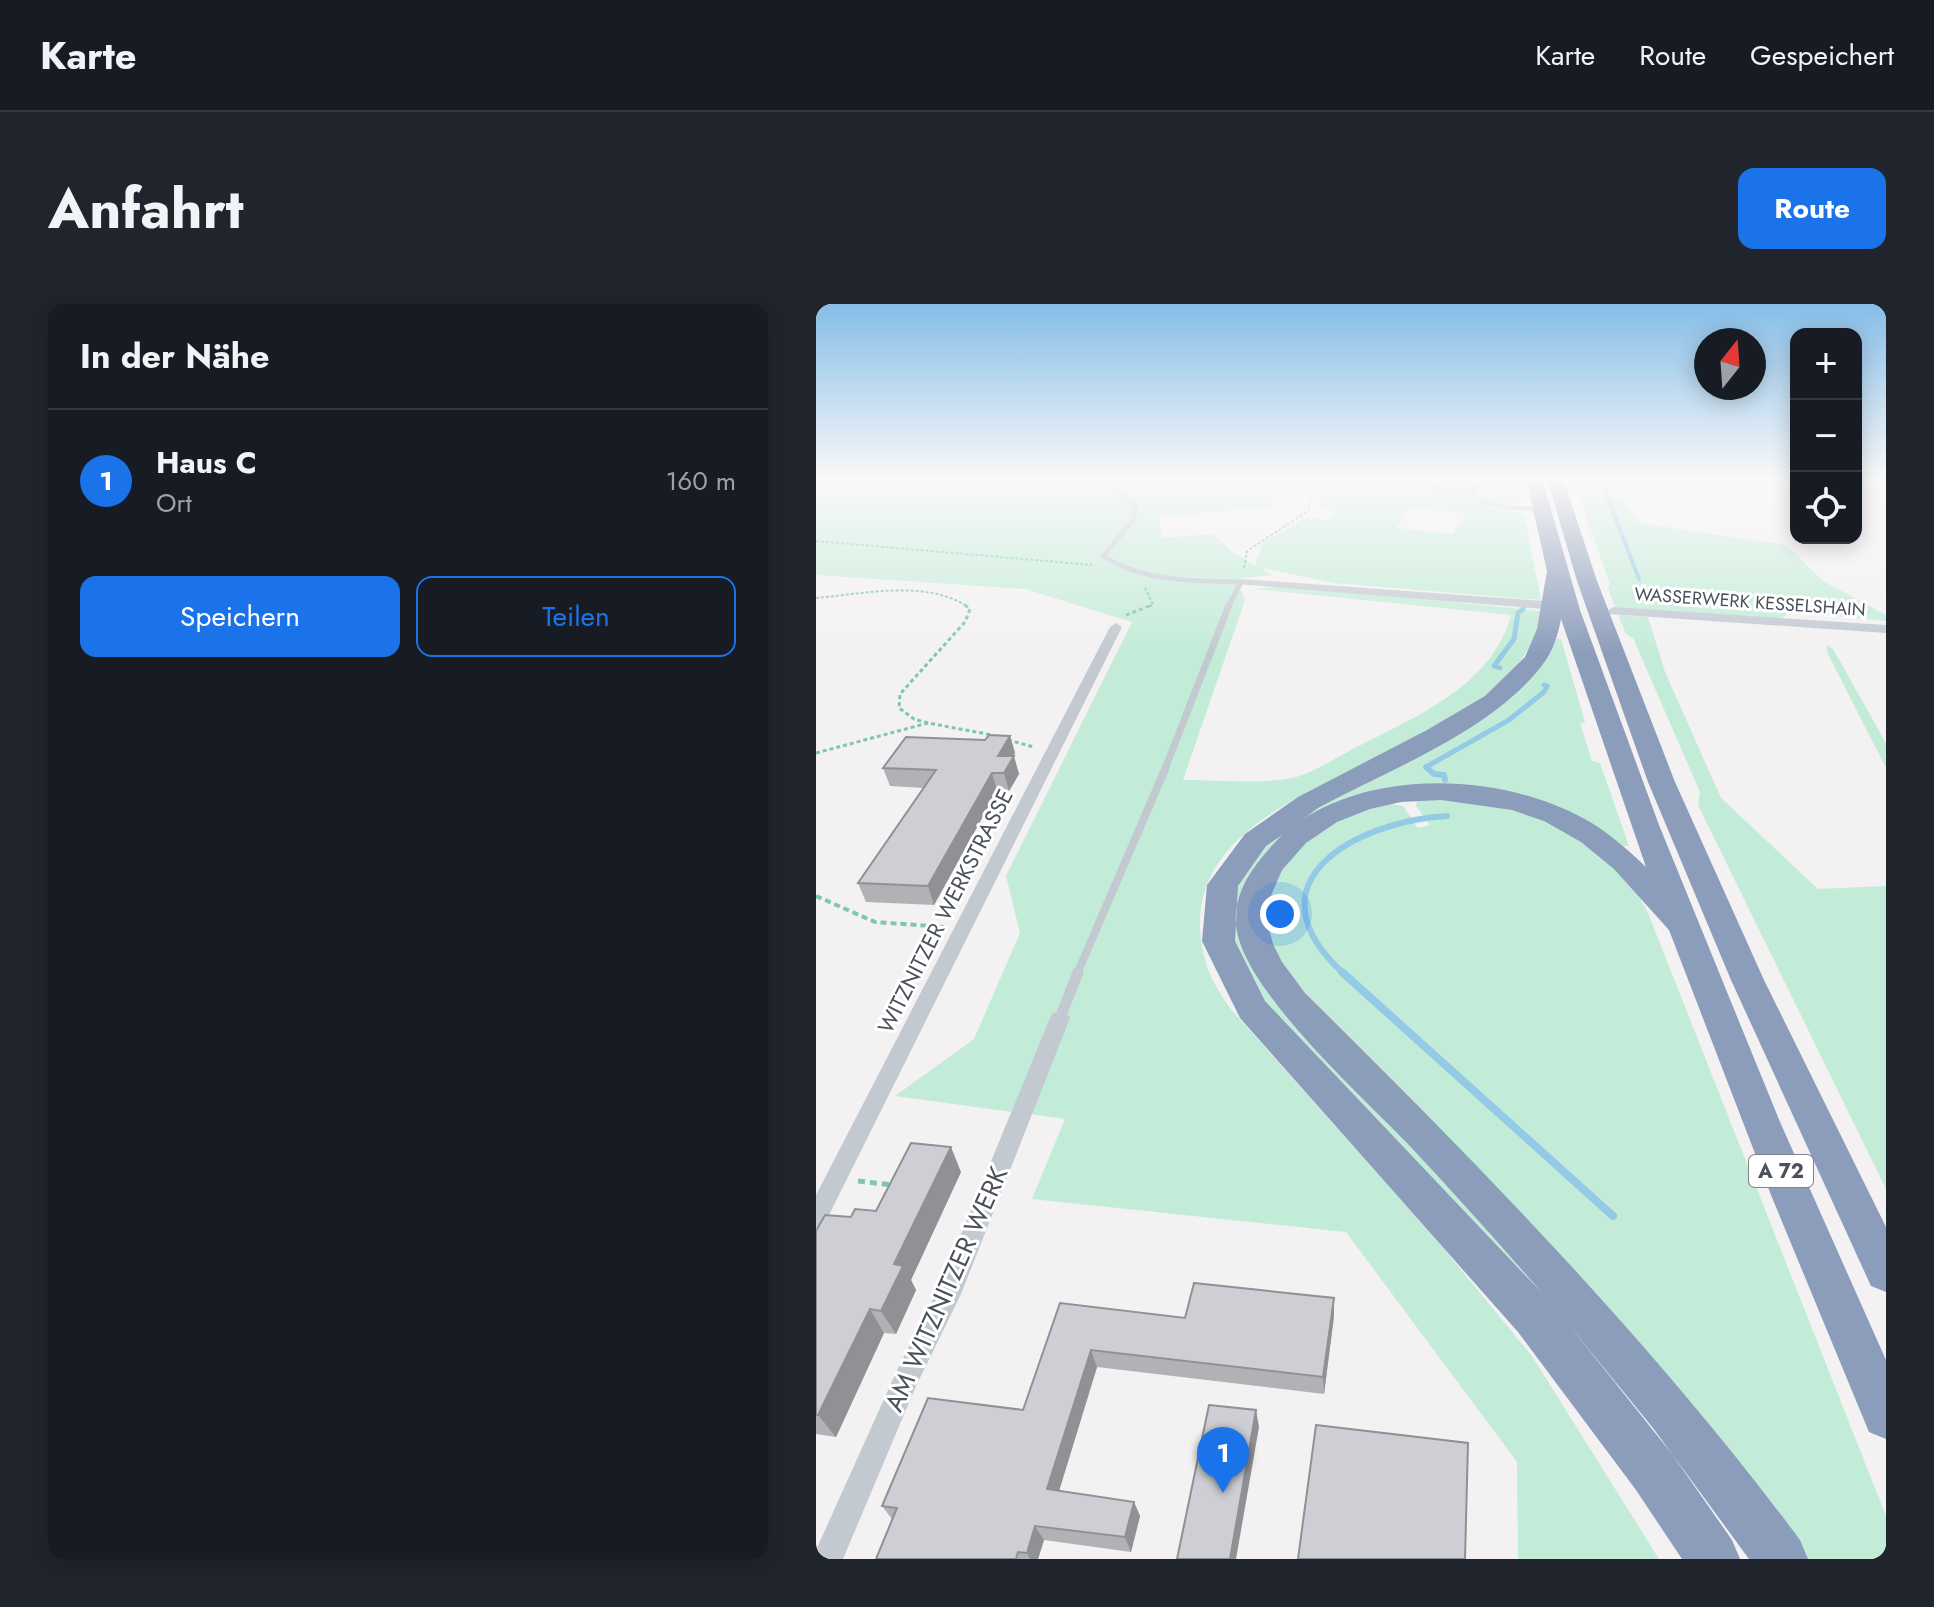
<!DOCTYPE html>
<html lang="de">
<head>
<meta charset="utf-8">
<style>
  :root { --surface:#171b24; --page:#20242c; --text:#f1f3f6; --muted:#9ea1a6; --line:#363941; --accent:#1a73e8 }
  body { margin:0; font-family:Jost,sans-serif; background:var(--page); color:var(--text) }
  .controls { position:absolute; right:24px; top:24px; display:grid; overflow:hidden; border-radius:16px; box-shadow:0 4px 20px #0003 }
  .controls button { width:72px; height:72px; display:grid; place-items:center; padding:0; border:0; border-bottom:2px solid var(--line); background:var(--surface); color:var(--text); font:40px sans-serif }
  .compass { position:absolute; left:878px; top:24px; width:72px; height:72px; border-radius:50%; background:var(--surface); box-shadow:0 4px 20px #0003; rotate:17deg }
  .you { position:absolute; left:464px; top:610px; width:28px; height:28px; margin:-20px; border:6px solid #fff; border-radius:50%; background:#1a73e8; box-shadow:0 0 0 12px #1a73e833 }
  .badge { display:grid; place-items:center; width:52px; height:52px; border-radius:50%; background:var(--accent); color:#fff; font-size:26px; font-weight:700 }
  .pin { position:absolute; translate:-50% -66px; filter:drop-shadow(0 2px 4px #0008) }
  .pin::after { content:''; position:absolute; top:42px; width:28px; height:24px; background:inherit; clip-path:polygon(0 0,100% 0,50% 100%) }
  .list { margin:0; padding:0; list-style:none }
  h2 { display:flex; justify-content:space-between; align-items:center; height:104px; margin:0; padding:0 32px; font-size:34px }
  h2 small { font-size:26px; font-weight:400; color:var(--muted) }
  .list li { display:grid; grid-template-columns:52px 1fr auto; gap:24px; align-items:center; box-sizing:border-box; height:144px; padding:0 32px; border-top:2px solid var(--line) }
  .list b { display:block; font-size:30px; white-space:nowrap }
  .list p { margin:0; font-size:26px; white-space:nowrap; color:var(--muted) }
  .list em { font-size:26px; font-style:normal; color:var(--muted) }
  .actions { display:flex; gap:16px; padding:24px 32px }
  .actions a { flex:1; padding:18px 0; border:2px solid var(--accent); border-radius:16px; text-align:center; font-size:28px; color:var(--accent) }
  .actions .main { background:var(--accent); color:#fff }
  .icon { flex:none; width:44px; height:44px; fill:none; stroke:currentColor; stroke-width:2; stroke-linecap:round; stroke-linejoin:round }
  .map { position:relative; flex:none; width:1070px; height:1255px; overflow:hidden; border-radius:16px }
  header { display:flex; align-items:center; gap:48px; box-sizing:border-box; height:112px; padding:0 40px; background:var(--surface); border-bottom:2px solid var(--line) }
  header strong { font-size:38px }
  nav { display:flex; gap:44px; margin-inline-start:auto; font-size:28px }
  .intro { display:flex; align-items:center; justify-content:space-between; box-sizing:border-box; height:192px; padding:0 48px }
  h1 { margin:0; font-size:56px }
  .button { padding:20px 36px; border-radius:16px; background:var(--accent); color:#fff; font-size:28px; font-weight:700 }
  main { display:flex; gap:48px; padding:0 48px }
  aside { flex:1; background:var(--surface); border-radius:16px; box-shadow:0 4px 20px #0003 }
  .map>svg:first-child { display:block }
  .green { fill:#c3ecd8; fill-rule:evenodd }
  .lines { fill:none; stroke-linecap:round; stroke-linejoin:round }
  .stream-far3 { stroke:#94cae5; stroke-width:4 }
  .stream-far2 { stroke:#94cae5; stroke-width:5 }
  .stream-far1 { stroke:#94cae5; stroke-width:6 }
  .stream { stroke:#94cae5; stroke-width:8 }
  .path-far3 { stroke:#7ec7ad; stroke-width:2; stroke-dasharray:3 2; stroke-linecap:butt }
  .path-far2 { stroke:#7ec7ad; stroke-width:3; stroke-dasharray:4 3; stroke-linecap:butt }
  .path-far1 { stroke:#7ec7ad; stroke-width:4; stroke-dasharray:6 4; stroke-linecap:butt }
  .path { stroke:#7ec7ad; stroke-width:5; stroke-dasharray:7 5; stroke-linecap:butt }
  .service-far3 { stroke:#c2c9d1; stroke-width:5 }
  .service-far2 { stroke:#c2c9d1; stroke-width:7 }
  .service-far1 { stroke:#c2c9d1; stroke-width:8 }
  .service { stroke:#c2c9d1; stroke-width:11 }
  .minor { fill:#c2c9d1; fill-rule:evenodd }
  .motorway { fill:#8c9dbb; fill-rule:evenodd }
  .wall { fill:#b1b2b6 }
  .shaded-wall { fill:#909194 }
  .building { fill:#cecfd4; stroke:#909194; stroke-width:2 }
  .labels { text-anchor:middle; stroke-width:6; stroke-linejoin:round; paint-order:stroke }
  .far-street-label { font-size:18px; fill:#4a515c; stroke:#fff }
  .shield { fill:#fff; stroke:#80858d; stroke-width:2 }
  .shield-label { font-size:20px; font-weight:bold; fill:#4a515c }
  .street-label { font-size:22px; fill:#4a515c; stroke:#fff }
  .near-street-label { font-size:26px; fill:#4a515c; stroke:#fff }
</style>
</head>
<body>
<header>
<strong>Karte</strong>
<nav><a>Karte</a><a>Route</a><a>Gespeichert</a></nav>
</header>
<div class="intro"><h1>Anfahrt</h1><a class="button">Route</a></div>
<main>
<aside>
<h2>In der Nähe<small></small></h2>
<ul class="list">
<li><span class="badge">1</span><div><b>Haus C</b><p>Ort</p></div><em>160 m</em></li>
</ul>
<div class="actions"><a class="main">Speichern</a><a>Teilen</a></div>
</aside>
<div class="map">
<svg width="1070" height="1255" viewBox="0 0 1070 1255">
  <rect width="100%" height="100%" fill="#f3f1f1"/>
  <g class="green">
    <path d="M 0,174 L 500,174 L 475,181 L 454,203 L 344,213 L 345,234 L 397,230 L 415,247 L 439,261 L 446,240 L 491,213 L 513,216 L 518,208 L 504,202 L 503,194 L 517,182 L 515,174 L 590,174 L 608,184 L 644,188 L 675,204 L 708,210 L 725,296 L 518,279 L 446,264 L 456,271 L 420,275 L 429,296 L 367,476 C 401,476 438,480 471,475 C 492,472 518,455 537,445 C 597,414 677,382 695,311 L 439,285 L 463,283 L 547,289 L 726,307 C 696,475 325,460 392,666 C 397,679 406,692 413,703 L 623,939 L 716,1052 L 843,1255 L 702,1255 L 701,1158 L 530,928 L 216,895 L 249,815 L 79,792 L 158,735 L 204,629 L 190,572 L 316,318 L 209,285 L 0,271 ZM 593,204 L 649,209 L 649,210 L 637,230 L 581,224 Z"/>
    <path d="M 686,174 L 703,174 L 707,197 C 693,204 677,202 666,191 L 682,183 Z"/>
    <path d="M 756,174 L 791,174 L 823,219 L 970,241 L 1007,277 L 1070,311 L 1070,317 L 975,308 L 963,315 L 799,304 L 792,284 L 794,280 Z"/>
    <path d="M 802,311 L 832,313 L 849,368 L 905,494 L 1002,585 L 1070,582 L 1070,885 L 882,501 L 884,488 L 817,334 L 810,330 Z"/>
    <path d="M 738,335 L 745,335 L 769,418 L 764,419 L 776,457 L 784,459 L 813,542 L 802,542 L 777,524 L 612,483 L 481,522 L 459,538 L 444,557 L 427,598 L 499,736 L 815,1084 L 799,1080 L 454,709 L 423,661 L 413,605 L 429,559 L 472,516 L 700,388 L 719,369 Z"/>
    <path d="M 1011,341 L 1017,345 L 1070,439 L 1070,464 L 1011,348 Z"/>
    <path d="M 620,495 L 683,500 L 752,523 L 816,579 L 832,609 L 1070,1212 L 1070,1255 L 989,1255 L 465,661 C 452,634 448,614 455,584 C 465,541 544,491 587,502 L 602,524 L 614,521 L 600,502 L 601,496 Z"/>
  </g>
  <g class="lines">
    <path class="stream-far3" d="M 784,174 L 823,275"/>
    <g class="stream-far2">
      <path d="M 684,364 L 678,362 L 698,335 L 702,309 L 707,305"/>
      <path d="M 612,465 L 610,463 L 693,416 L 728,388 L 731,382 L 728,381"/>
    </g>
    <g class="stream-far1">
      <path d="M 610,463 L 618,470 L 628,471 L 629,476"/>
      <path d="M 528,670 C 427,578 541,517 631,512"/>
    </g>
    <path class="stream" d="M 526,668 L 797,912"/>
    <g class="path-far3">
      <path d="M 0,237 L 276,261"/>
      <path d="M 428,264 L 431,247 L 492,207 L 494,197 L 517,174"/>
      <path d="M 329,284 L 337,301 L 331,303"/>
      <path d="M 0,294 C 46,290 111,275 152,303"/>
    </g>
    <g class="path-far2">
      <path d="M 310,311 L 336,301"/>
      <path d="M 112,419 L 98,415 L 83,404 L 84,390 L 149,318 L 154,305 L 149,301"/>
      <path d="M 192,436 L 218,443"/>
      <path d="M 0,449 L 112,419 L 176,431"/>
    </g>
    <path class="path-far1" d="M 0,592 L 59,618 L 128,623"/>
    <path class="path" d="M 42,877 L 77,881"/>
    <g class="service-far3">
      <path d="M 281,174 L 319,201 L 318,215 L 287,252 C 327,278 379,277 425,278 L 412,303"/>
      <path d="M 598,174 C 622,189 656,194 679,174"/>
      <path d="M 656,185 L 655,189 C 674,206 700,204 724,205"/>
    </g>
    <path class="service-far2" d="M 349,465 L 413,301"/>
    <path class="service-far1" d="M 261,670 L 350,463"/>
    <path class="service" d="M 244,714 L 262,668"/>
    <g class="minor">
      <path d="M 425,275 L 727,297 L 733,301 L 727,305 L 421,280 L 421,276 Z"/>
      <path d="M 797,303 L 1070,321 L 1070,329 L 793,310 L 791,307 Z"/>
      <path d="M 300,319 L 306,323 L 8,921 L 0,924 L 0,891 L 294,323 Z"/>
      <path d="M 244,707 L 251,709 L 254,714 L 145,990 L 100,1082 L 27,1255 L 0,1255 L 1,1244 L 82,1064 L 123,984 L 234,714 L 237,709 Z"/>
    </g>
    <g class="motorway">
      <path d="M 710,174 L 726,174 L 764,306 L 843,521 L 964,818 L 1070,1056 L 1070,1135 L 1053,1128 L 955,891 L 853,626 L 798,565 L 765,538 L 728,517 L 696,506 L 625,496 L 585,498 L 554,505 L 521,518 L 490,539 L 466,566 L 454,594 L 452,621 L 457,640 L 466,658 L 489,689 C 665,863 836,1037 984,1236 L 992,1255 L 933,1255 L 837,1124 L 749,1016 L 856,1150 L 916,1236 L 924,1255 L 866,1255 L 820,1186 L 702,1028 L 424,714 L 386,637 L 391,581 L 429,530 L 482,493 L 611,426 L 669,392 L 709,353 L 721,325 L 731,267 ZM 745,315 L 830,563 C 811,545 791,527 767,514 C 687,471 564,464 486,516 L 502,504 C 574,465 677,427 727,360 C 737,347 742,331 745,315 ZM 466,531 C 442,556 417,584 420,621 C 426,685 545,791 591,839 C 637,888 682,938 726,989 L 449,697 L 419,637 L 422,582 L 450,542 Z"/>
      <path d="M 731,174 L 747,174 L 781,277 L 859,478 L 948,676 L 1070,923 L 1070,988 L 1055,982 L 915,676 L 832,478 L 761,277 Z"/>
    </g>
  </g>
  <g class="wall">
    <path d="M 194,432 L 199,449 L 197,452 L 203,470 L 193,487 L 181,487 L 118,601 L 50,598 L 42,579 L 108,484 L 74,482 L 67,464 L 169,436 Z"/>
    <path d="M 145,868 L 95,976 L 100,986 L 80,1030 L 68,1029 L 20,1133 L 0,1130 L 0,927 L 35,913 L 60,907 Z"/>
    <path d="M 518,994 L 518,1012 L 508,1090 L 281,1063 L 243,1187 L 318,1198 L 324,1212 L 315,1248 L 228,1236 L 222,1255 L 60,1255 L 76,1215 L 66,1202 L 207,1106 L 244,999 L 369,1014 Z"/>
  </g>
  <g class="shaded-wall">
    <path d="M 194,432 L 199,449 L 187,470 L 182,452 Z"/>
    <path d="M 198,452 L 203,470 L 193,487 L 188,469 Z"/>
    <path d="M 176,469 L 181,487 L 118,601 L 112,582 Z"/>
    <path d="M 135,843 L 145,868 L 95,976 L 100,986 L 80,1030 L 65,1007 L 78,960 Z"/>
    <path d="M 518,994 L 518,1012 L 508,1090 L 507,1073 Z"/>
    <path d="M 54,1005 L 68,1029 L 20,1133 L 2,1111 Z"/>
    <path d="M 275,1046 L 281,1063 L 239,1200 L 231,1185 Z"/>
    <path d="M 440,1106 L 443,1123 L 420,1255 L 414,1255 Z"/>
    <path d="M 318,1198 L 324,1212 L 315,1248 L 309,1233 Z"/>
    <path d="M 219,1222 L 228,1236 L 222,1255 L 214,1255 L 211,1249 Z"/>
  </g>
  <g class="building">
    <path d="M 173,431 L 194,432 L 182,452 L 198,452 L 188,469 L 176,469 L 112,582 L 42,579 L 120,466 L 67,464 L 90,433 L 169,436 Z"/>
    <path d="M 95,839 L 135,843 L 78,960 L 87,962 L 65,1007 L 54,1005 L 2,1111 L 0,1111 L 0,927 L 9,911 L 35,913 L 39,905 L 60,907 Z"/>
    <path d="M 378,979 L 518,994 L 507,1073 L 275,1046 L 231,1185 L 318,1198 L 309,1233 L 219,1222 L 211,1249 L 202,1248 L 200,1255 L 60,1255 L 81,1204 L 66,1202 L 112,1094 L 207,1106 L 244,999 L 369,1014 Z"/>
    <path d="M 393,1101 L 440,1106 L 414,1255 L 361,1255 Z"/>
    <path d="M 500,1121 L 652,1139 L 649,1255 L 482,1255 Z"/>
  </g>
  <linearGradient id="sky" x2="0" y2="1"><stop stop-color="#86bde7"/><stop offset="0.5" stop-color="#faf9f9"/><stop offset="1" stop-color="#faf9f9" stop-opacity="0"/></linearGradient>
  <rect width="1070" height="350" fill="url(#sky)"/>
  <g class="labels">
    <g class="far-street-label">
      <text transform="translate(934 298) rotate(4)" y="6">WASSERWERK KESSELSHAIN</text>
    </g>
    <rect class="shield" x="933" y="851" width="64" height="32" rx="6"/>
    <g class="shield-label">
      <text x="965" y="874">A 72</text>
    </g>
    <g class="street-label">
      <text transform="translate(129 607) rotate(-63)" y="8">WITZNITZER WERKSTRASSE</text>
    </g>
    <g class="near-street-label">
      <text transform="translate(130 985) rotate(-66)" y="9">AM WITZNITZER WERK</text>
    </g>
  </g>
</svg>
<div class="controls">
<button>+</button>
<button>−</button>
<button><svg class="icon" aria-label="locate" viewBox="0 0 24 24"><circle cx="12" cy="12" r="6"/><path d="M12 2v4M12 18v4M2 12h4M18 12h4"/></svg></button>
</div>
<svg class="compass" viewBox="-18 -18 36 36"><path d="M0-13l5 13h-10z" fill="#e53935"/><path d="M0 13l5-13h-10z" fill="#9ea1a6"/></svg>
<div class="you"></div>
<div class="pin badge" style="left:407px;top:1189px">1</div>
</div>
</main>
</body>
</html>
